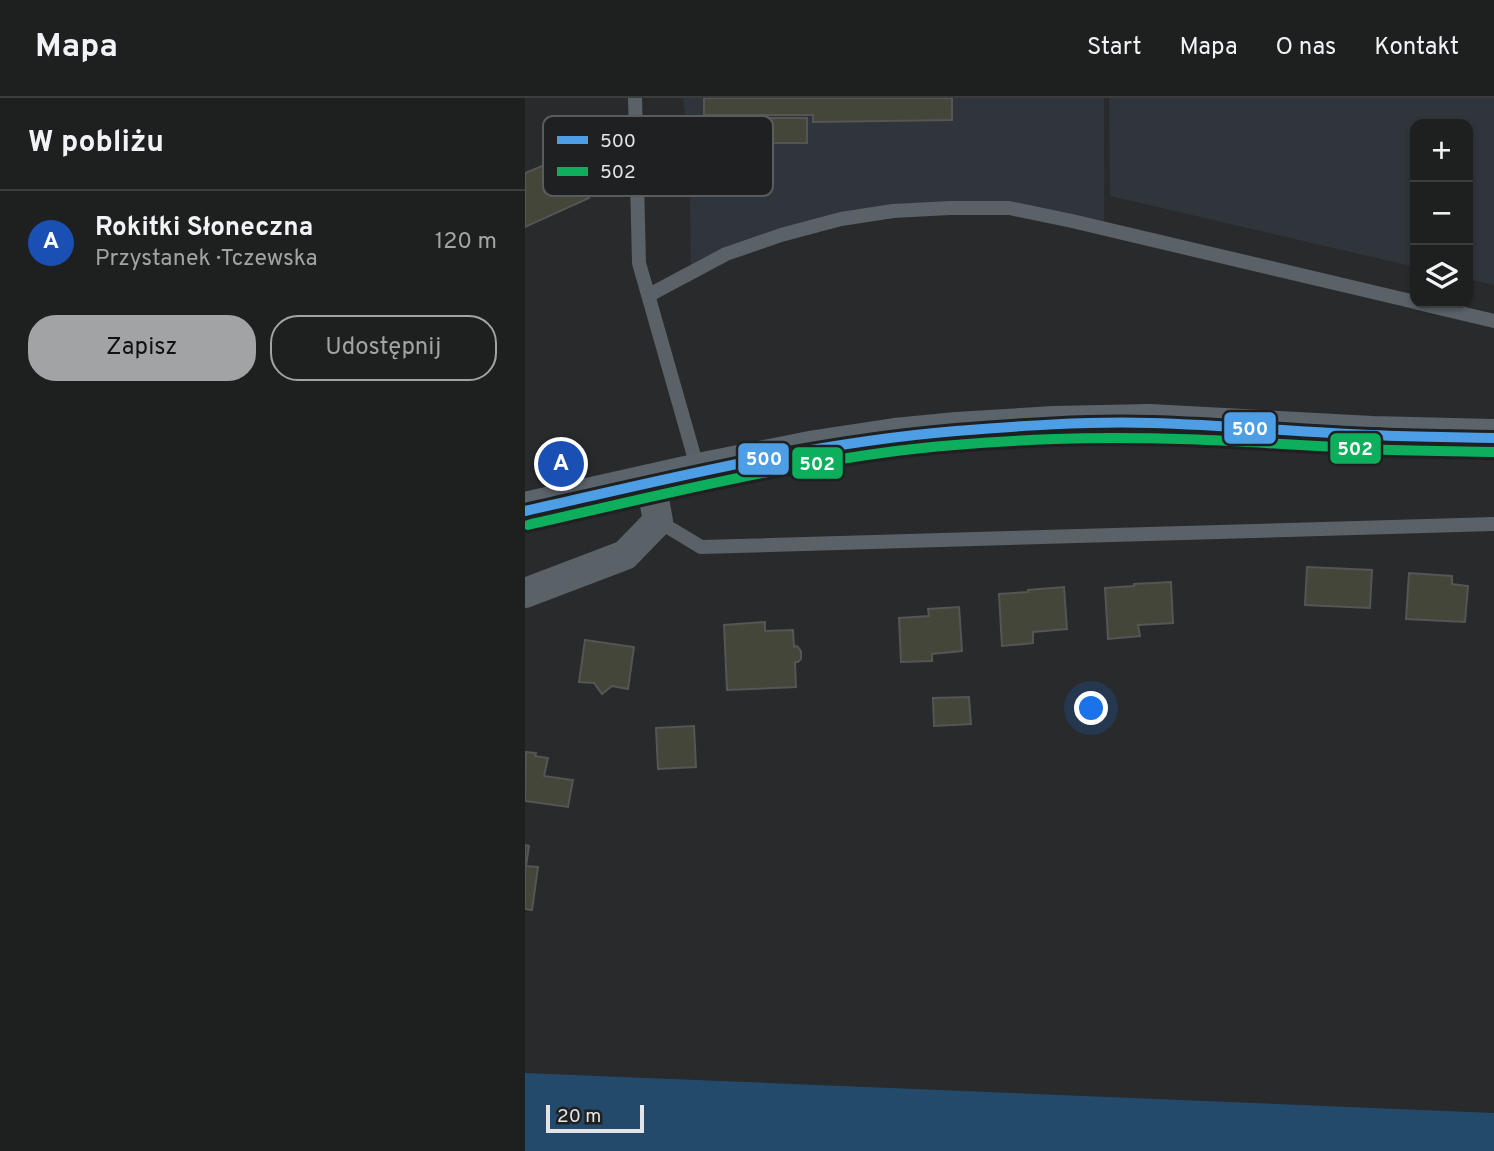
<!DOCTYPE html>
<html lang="pl">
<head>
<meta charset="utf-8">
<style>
  :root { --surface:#1e2020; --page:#262829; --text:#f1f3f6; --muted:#a1a3a5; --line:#3c3e3e; --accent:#a1a3a5 }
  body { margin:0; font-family:Overpass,sans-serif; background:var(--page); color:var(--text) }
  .controls { position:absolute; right:21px; top:21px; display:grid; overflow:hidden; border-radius:14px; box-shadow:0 2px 5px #0004 }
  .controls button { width:63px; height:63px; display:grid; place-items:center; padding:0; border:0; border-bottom:2px solid var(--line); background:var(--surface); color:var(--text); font:35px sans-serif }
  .scale { position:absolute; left:21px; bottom:18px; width:98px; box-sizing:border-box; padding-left:7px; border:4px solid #e2e4e6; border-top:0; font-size:19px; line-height:24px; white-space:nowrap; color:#e2e4e6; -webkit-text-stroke:5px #1e2022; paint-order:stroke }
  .you { position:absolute; left:567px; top:611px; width:24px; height:24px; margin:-18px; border:5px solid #fff; border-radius:50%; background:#1a73e8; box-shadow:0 0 0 10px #1a73e833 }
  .badge { display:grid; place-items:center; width:46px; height:46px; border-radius:50%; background:var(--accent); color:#fff; font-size:23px; font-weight:700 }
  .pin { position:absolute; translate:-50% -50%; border:4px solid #fff; box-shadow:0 2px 7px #0006 }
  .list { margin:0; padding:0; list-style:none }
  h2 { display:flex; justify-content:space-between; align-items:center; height:91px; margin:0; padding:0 28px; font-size:30px }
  h2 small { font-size:23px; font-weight:400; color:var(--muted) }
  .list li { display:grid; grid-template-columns:46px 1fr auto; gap:21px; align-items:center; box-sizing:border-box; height:105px; padding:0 28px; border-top:2px solid var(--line) }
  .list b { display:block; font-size:26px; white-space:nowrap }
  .list p { margin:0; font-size:23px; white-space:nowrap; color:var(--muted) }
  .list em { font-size:23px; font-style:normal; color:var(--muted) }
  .actions { display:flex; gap:14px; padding:21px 28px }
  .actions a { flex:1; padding:16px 0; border:2px solid var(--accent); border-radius:28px; text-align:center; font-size:24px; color:var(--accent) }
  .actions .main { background:var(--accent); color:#111 }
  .icon { flex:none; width:38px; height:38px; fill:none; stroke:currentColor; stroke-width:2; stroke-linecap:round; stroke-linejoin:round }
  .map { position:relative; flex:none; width:969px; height:1053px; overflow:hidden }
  header { display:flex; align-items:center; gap:42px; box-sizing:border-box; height:98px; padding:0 35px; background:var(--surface); border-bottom:2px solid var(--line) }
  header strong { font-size:33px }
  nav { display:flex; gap:38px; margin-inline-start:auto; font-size:24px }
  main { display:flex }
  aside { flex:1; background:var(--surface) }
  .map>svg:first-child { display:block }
  .built { fill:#2f353a }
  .green { fill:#244a6b }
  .building { fill:#44463a; stroke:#555; stroke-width:2 }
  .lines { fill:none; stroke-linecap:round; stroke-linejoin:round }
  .lane { stroke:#5a6167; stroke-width:14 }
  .street { stroke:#5a6167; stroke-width:30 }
  .secondary { stroke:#5c646b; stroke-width:38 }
  .bus-1-casing { stroke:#1e2022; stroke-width:16 }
  .bus-2-casing { stroke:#1e2022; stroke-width:16 }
  .bus-1 { stroke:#4d9ee5; stroke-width:10 }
  .bus-2 { stroke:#0daf5c; stroke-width:10 }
  .key { fill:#1e2022; stroke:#595b5d; stroke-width:2 }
  .key-label { font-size:19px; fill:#e2e4e6 }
  .line-badge { stroke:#1e2022; stroke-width:2.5 }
  .badge-label { font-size:19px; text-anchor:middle; font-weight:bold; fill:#fff }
</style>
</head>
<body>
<header>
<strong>Mapa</strong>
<nav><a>Start</a><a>Mapa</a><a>O nas</a><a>Kontakt</a></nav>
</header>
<main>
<aside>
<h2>W pobliżu<small></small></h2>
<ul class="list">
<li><span class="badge" style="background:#1a4fb4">A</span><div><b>Rokitki Słoneczna</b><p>Przystanek · Tczewska</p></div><em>120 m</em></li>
</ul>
<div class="actions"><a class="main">Zapisz</a><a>Udostępnij</a></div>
</aside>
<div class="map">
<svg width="969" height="1053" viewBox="0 0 969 1053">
  <rect width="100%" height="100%" fill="#282a2b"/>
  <g class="built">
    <path d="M 158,0 L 579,0 L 579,132 L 426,105 L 294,122 L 166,176 L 164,42 Z"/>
    <path d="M 584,0 L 969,0 L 969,187 L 943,181 L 943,26 L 890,26 L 890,169 L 585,98 Z"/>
  </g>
  <path class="green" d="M 0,975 L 969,1015 L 969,1053 L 0,1053 Z"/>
  <g class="building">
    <path d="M 179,0 L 427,0 L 427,22 L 288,24 L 288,17 L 179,17 Z"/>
    <rect x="184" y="20" width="98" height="25"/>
    <path d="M 53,53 L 69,90 L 64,100 L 0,129 L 0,75 Z"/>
    <path d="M 782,469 L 847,472 L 845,510 L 780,507 Z"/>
    <path d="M 884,475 L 927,478 L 927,486 L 943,488 L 940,524 L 881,521 Z"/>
    <path d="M 646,484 L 648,525 L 613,527 L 615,538 L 583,541 L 580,490 L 609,488 L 609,486 Z"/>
    <path d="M 539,489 L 542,531 L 508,534 L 508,545 L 477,548 L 474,496 L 503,494 L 503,492 Z"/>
    <path d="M 434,509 L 437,553 L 407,556 L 407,563 L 376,564 L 374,520 L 404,518 L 403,511 Z"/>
    <path d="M 240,524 L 240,533 L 268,532 L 269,549 L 272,548 L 276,553 L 276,561 L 273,564 L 270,564 L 271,589 L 202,592 L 199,527 Z"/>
    <path d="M 60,542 L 109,549 L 103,591 L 87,588 L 77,596 L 69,585 L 54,584 Z"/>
    <path d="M 444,599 L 446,626 L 409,628 L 408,600 Z"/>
    <path d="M 169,628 L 171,669 L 133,671 L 131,630 Z"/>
    <path d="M 1,654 L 11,655 L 10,658 L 23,660 L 19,678 L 48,682 L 43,709 L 0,703 Z"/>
    <path d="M 0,747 L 4,748 L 1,768 L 13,769 L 7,812 L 0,811 Z"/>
  </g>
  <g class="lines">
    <g class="lane">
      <path d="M 110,0 L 114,165 L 173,372"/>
      <path d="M 124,197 L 201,156 L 256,137 L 316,121 L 368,113 L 425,110 L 484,110 L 547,123 L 890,204"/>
      <path d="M 893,205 L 969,223"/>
      <path d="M 133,423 L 176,449 L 969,426"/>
    </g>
    <path class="street" d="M 0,495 L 100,457 L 133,423 L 126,385"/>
    <path class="secondary" d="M 0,413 L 174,374 L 291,351 L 370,339 L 432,333 L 529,327 L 624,325 L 847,337 L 969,340"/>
    <g class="bus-1-casing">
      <path id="bus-1" d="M 0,413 C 142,381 285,345 431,333 C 494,328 562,323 626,325 C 700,327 774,334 848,337 C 888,339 929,339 969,340"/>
    </g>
    <g class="bus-2-casing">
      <path id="bus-2" d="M 3,427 C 125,399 247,369 371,353 C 424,346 477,343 530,341 C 634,337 738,345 842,351 C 884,353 926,353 969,354"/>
    </g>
    <use href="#bus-1" class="bus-1"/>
    <use href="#bus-2" class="bus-2"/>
  </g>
  <rect x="18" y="18" width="230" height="80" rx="10" class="key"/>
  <rect x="32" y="38" width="31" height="8" fill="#4d9ee5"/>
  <rect x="32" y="69" width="31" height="9" fill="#0daf5c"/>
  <g class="key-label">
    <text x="75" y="49">500</text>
    <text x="75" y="80">502</text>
  </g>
  <g class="line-badge">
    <rect x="698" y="313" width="54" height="34" rx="7" fill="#4d9ee5"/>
    <rect x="804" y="334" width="53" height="33" rx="7" fill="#0daf5c"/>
    <rect x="212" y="344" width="53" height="34" rx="7" fill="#4d9ee5"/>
    <rect x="266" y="348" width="53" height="34" rx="7" fill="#0daf5c"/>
  </g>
  <g class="badge-label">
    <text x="725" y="337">500</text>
    <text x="830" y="357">502</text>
    <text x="239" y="367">500</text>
    <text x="292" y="372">502</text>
  </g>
</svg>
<div class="controls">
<button>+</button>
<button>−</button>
<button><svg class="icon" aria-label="layers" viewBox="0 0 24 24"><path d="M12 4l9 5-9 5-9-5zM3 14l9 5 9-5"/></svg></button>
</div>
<div class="scale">20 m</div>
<div class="you"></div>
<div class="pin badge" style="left:36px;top:366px;background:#1a4fb4">A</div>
</div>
</main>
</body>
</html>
